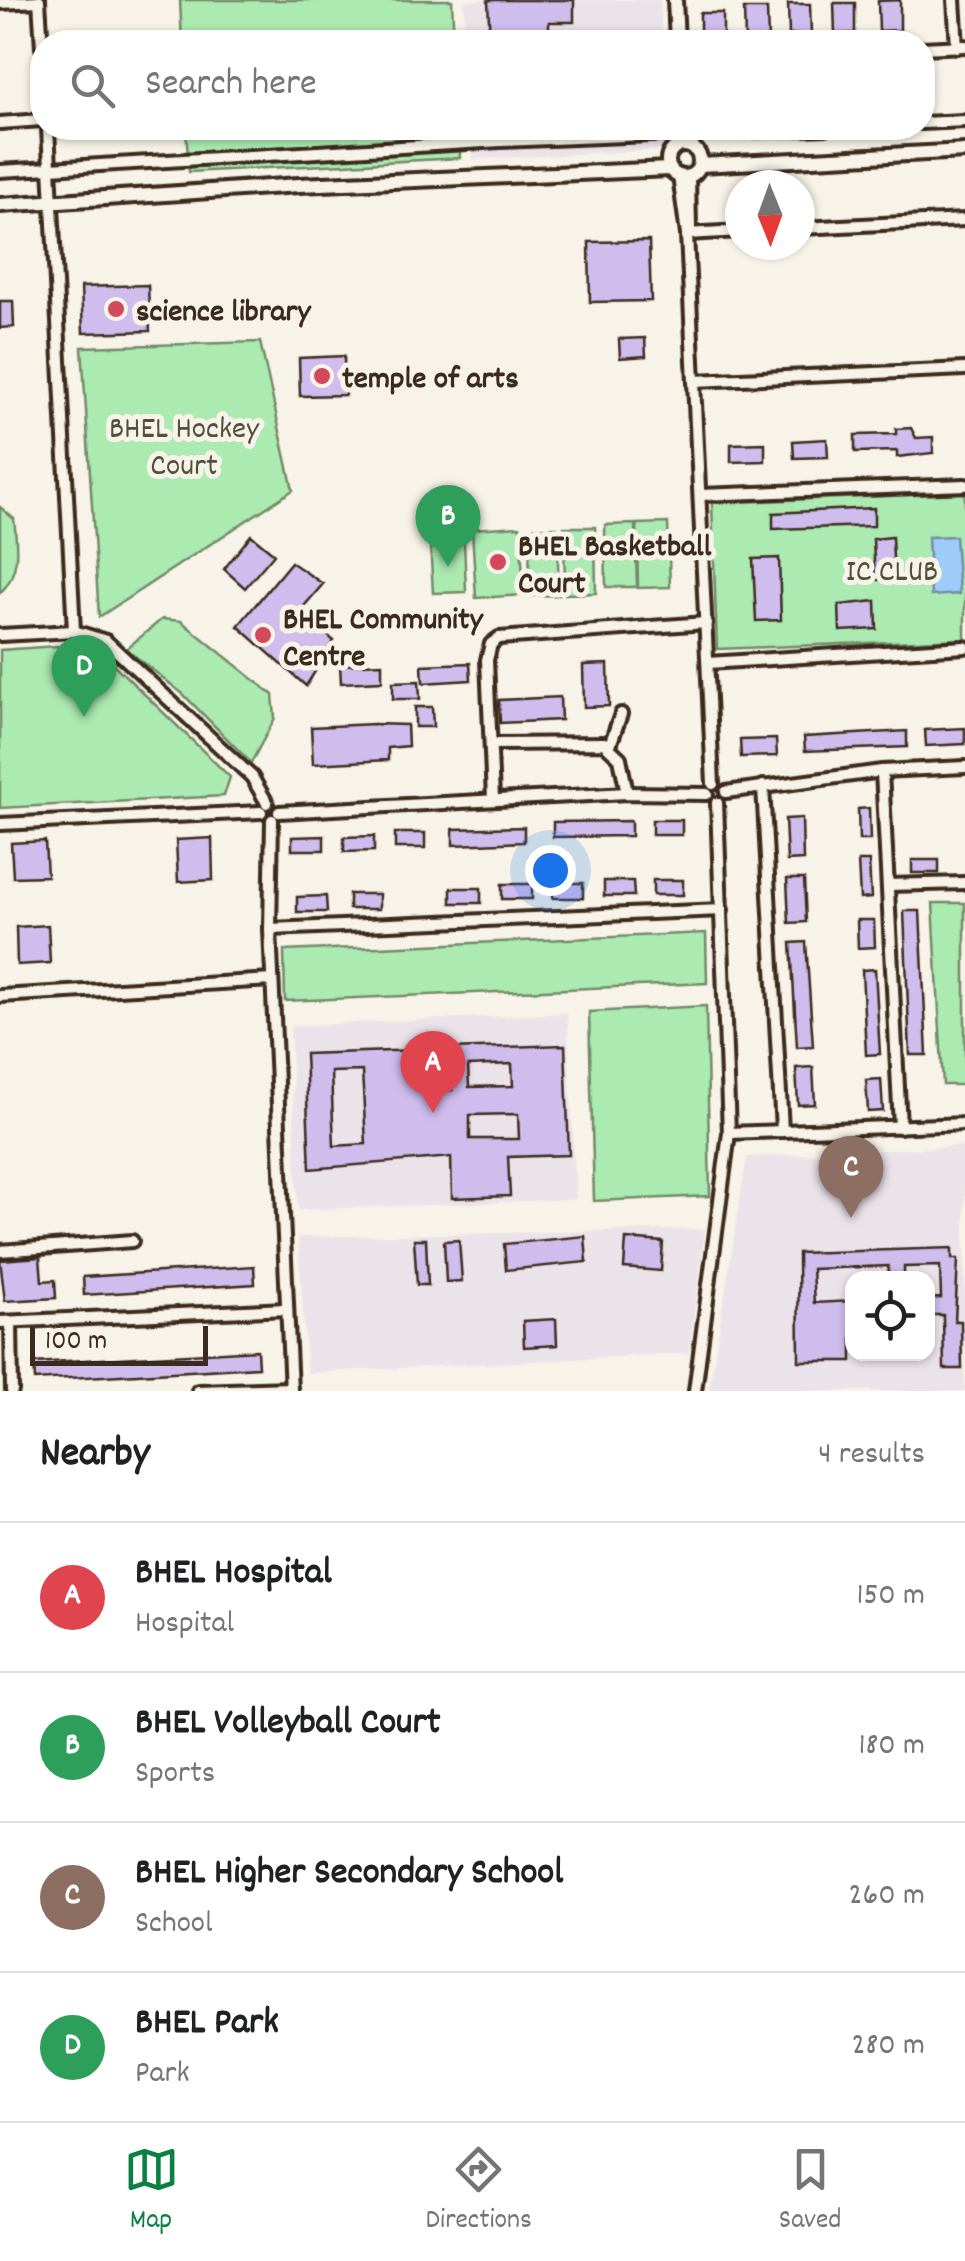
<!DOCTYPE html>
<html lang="en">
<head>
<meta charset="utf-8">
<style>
  :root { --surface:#fff; --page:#f2f2f2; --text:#202124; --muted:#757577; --line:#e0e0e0; --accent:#0b8043 }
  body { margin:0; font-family:Dekko,sans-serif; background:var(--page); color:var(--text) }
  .controls { position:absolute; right:30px; bottom:30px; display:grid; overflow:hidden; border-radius:20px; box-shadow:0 2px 8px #0004 }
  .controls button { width:90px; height:90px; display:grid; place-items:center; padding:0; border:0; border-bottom:2px solid var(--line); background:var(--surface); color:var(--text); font:50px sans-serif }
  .compass { position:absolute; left:725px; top:170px; width:90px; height:90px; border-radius:50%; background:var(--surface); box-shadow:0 2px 8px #0004; rotate:179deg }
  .scale { position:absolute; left:30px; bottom:25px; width:178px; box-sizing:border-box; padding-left:10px; border:5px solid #3b2a1e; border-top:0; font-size:28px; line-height:35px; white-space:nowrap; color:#3b2a1e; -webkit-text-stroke:8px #f7f3e8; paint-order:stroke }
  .you { position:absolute; left:550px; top:870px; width:35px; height:35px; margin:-25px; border:8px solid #fff; border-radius:50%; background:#1a73e8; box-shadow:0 0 0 15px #1a73e833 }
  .badge { display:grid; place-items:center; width:65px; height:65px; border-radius:50%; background:var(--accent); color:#fff; font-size:32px; font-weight:700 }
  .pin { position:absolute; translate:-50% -82px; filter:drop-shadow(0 2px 5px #0008) }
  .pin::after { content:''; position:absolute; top:52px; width:35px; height:30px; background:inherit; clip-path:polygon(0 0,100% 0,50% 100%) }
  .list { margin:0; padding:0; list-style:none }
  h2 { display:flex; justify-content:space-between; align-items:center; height:130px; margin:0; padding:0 40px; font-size:42px }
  h2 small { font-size:32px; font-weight:400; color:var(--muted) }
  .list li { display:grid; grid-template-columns:65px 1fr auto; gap:30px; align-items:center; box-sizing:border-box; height:150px; padding:0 40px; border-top:2px solid var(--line) }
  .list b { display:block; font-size:38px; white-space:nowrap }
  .list p { margin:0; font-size:32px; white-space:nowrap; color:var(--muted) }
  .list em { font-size:32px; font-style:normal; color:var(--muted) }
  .icon { flex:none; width:55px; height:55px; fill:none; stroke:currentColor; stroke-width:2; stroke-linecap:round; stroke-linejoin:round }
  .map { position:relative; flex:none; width:965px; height:1391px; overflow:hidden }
  .search { position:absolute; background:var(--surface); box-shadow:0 2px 8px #0004; left:30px; right:30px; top:30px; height:110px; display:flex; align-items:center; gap:25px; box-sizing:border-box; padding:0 35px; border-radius:40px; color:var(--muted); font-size:38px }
  .sheet { height:730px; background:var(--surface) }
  nav { display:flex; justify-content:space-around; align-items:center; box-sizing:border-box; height:140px; border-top:2px solid var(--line); background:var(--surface); font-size:28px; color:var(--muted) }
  nav a { display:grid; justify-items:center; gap:5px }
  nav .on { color:var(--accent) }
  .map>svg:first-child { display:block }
  .built { fill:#ebe3ea; fill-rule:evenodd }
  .green { fill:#abeab1; stroke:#738a68; stroke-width:2.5 }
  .water { fill:#9dccf9; stroke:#768ba1; stroke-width:2.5 }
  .building { fill:#cfbdee; stroke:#3b2a1e; stroke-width:2.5; fill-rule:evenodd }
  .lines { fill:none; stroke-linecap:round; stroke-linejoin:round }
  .minor-casing { stroke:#3b2a1e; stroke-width:18 }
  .tertiary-casing { stroke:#3b2a1e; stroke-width:20 }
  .minor { stroke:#f7f3e8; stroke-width:10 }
  .tertiary { stroke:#f7f3e8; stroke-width:12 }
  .poi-dot { fill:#d1495b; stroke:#f7f3e8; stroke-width:4 }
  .labels { text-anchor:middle; stroke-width:10; stroke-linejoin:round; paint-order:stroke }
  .poi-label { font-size:32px; font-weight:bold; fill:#3b2a1e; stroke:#f7f3e8; text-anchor:start }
  .park-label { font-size:32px; fill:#51503b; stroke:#f7f3e8 }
</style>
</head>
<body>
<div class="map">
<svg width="965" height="1391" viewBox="0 0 965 1391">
  <rect width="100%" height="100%" fill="#f7f3e8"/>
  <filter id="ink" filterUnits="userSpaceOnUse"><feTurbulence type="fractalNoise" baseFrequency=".01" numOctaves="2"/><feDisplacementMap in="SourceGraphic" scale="20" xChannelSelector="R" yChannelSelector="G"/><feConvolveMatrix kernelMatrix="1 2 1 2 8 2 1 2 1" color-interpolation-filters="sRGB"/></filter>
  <g filter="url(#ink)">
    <g class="built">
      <path d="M 464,0 L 660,0 L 662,42 L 466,42 Z"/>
      <path d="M 471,128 L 665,128 L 666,150 L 473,159 Z"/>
      <path d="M 567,1013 L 576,1199 L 298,1210 L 290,1026 Z"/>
      <path d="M 965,1146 L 965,1391 L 709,1391 L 747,1157 ZM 852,1278 L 928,1278 L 928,1354 L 852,1354 Z"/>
      <path d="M 705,1229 L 689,1353 L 307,1373 L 298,1237 Z"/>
    </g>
    <g class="green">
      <path d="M 180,0 L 452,0 L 454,42 L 182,42 Z"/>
      <path d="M 186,128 L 459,128 L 460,158 L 189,172 Z"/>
      <path d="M 260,342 L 293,490 L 99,617 L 82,347 Z"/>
      <path d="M 965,493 L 965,639 L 717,649 L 712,503 Z"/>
      <path d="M 0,507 L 14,519 C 17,546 21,573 0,593 Z"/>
      <path d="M 668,523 L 670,587 L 638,588 L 637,524 Z"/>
      <path d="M 635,524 L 637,587 L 606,587 L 605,525 Z"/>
      <path d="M 520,526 L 524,595 L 476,598 L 472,529 Z"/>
      <path d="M 557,527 L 559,595 L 530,596 L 529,528 Z"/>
      <path d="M 564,527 L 595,527 L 596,593 L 565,594 Z"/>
      <path d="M 464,540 L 466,592 L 433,593 L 430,542 Z"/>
      <path d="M 162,619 L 181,621 L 273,695 L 275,718 L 251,763 L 183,694 L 126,649 Z"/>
      <path d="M 57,646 L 107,658 L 230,777 L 224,796 L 0,808 L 0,650 Z"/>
      <path d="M 933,903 L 965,903 L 965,1085 L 943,1085 Z"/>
      <path d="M 706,933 L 707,983 L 285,1001 L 284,951 Z"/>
      <path d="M 706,1006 L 710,1196 L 594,1201 L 589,1012 Z"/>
    </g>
    <path class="water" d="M 955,536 L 959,594 L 931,596 L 928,537 Z"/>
    <g class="building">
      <path d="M 488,0 L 574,0 L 574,22 L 549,22 L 549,42 L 490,42 Z"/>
      <path d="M 900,0 L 900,30 L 879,31 L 878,1 Z"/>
      <path d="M 834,3 L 855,3 L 855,33 L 835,34 Z"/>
      <path d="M 788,4 L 810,4 L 811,34 L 789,35 Z"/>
      <path d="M 744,9 L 767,9 L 768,40 L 745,41 Z"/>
      <rect x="700" y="13" width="23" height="29"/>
      <path d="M 649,241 L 651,301 L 590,302 L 589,242 Z"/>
      <path d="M 148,285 L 150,331 L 83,333 L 81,287 Z"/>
      <path d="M 0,301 L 13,301 L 14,327 L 0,328 Z"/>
      <path d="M 645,338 L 646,356 L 620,358 L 619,339 Z"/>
      <path d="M 344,356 L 345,395 L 300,396 L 299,358 Z"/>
      <path d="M 911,428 L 916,438 L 933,437 L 933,453 L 897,457 L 897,451 L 855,452 L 855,435 L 896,434 L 896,429 Z"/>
      <path d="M 827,439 L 828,457 L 794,458 L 793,441 Z"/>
      <path d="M 765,443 L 765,461 L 731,462 L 731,444 Z"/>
      <path d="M 874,508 L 874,526 L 773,529 L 773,513 Z"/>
      <path d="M 251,535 L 274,554 L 245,588 L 224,569 Z"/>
      <path d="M 892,537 L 894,579 L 875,580 L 873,539 Z"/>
      <path d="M 779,558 L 781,620 L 756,621 L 753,559 Z"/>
      <path d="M 291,562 L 323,584 L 300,611 L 334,641 L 306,686 L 238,626 Z"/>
      <path d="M 876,601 L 877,629 L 840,631 L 839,605 Z"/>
      <path d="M 382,663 L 382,681 L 341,683 L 340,665 Z"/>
      <path d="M 470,663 L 471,680 L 423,683 L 422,665 Z"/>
      <path d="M 608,664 L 609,706 L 584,707 L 583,665 Z"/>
      <path d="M 419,681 L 420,699 L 393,699 L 393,682 Z"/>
      <path d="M 560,697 L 561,720 L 500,723 L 499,700 Z"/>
      <path d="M 415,707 L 432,707 L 433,727 L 415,727 Z"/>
      <path d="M 374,724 L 407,725 L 408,746 L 388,748 L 388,760 L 313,764 L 311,727 Z"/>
      <path d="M 965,728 L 965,744 L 926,746 L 925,730 Z"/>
      <path d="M 907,731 L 907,747 L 805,751 L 804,737 Z"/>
      <path d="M 776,739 L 777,756 L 741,757 L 740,740 Z"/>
      <path d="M 869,808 L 870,840 L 859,840 L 858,809 Z"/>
      <path d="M 802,818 L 803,860 L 787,861 L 785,819 Z"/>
      <rect x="652" y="820" width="30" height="15"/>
      <path d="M 631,821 L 631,836 L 553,837 L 553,822 Z"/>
      <path d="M 524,827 L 524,842 L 453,845 L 453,829 Z"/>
      <rect x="395" y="833" width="30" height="15"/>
      <path d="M 324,836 L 324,850 L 292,850 L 292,837 Z"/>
      <path d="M 374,836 L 374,851 L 344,852 L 344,837 Z"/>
      <path d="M 212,838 L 213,880 L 178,882 L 176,840 Z"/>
      <path d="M 45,841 L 47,876 L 13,877 L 11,843 Z"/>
      <rect x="912" y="860" width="27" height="13"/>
      <path d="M 858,861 L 869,861 L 871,898 L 860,899 Z"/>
      <path d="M 787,879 L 804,879 L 806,922 L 789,923 Z"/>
      <rect x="653" y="880" width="30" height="15"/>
      <path d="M 604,881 L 633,881 L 634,896 L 604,896 Z"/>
      <rect x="553" y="883" width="30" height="15"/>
      <rect x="502" y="884" width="30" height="15"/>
      <rect x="451" y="888" width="30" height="15"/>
      <rect x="349" y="894" width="30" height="15"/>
      <path d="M 326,896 L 327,912 L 297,912 L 297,897 Z"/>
      <path d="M 904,911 L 920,911 L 927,1055 L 910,1055 Z"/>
      <path d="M 857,920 L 874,920 L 875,947 L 858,948 Z"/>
      <path d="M 48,925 L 50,963 L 17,965 L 16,927 Z"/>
      <path d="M 806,942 L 813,1046 L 797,1047 L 791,943 Z"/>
      <path d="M 875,969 L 880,1054 L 866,1055 L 862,970 Z"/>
      <path d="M 565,1045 L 569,1155 L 508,1157 L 510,1196 L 452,1198 L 451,1157 L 310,1169 L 305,1054 ZM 512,1064 L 513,1086 L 469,1087 L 468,1066 ZM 451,1068 L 452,1090 L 421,1092 L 419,1070 ZM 362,1071 L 366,1144 L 334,1146 L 331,1072 ZM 518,1114 L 519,1139 L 470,1139 L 470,1115 Z"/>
      <path d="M 813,1067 L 815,1104 L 798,1105 L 796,1068 Z"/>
      <path d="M 881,1079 L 883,1111 L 868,1112 L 866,1080 Z"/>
      <path d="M 585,1236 L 587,1262 L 506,1270 L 504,1244 Z"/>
      <path d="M 414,1239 L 426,1239 L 428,1285 L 417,1285 Z"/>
      <path d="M 626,1239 L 663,1242 L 661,1271 L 624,1268 Z"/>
      <path d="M 459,1240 L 462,1281 L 446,1282 L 444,1241 Z"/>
      <path d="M 952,1248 L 952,1259 L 958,1259 L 955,1321 L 961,1321 L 962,1369 L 944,1369 L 943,1315 L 928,1315 L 928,1299 L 941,1298 L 940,1266 L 904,1267 L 904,1278 L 888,1278 L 888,1266 L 812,1269 L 814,1303 L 852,1301 L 852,1361 L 799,1361 L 798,1253 Z"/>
      <path d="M 40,1257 L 42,1281 L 55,1280 L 56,1298 L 5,1301 L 0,1260 Z"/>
      <path d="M 254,1266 L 255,1284 L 84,1295 L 83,1277 Z"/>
      <path d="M 556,1319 L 557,1345 L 524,1347 L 523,1321 Z"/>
      <path d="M 257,1350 L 258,1367 L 35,1380 L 34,1363 Z"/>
    </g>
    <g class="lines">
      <g class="minor-casing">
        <g id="minor">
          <path d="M 39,0 L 42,48"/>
          <path d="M 954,0 L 957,47"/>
          <path d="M 0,3 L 39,1"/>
          <path d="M 922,48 L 965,46"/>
          <path d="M 0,123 L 42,120"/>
          <path d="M 922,123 L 965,121"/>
          <path d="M 48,128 L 74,631"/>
          <path d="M 0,171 L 500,141 L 826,128"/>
          <path d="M 679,176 L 687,234 L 713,784"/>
          <path d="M 800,228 L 965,220"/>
          <path d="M 687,234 L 690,229 L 689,176"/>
          <path d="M 687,234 L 740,231"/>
          <path d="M 694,381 L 965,369"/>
          <path d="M 700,495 L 965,485"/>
          <path d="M 0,635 L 74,631 L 106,641 L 252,777 L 267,803"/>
          <path d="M 708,663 L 965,647"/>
          <path d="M 491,744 L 604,743 L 620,758 L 627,793"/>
          <path d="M 610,745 L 621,714"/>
          <path d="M 882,771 L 900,1127"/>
          <path d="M 763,786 L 782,1130"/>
          <path d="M 726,792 L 882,771 L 965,767"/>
          <path d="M 493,799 L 487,660 L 491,644 L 499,638 L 706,623"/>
          <path d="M 279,812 L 627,793 L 707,794"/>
          <path d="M 272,820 L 270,929 L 291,1391"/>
          <path d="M 0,824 L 261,812"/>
          <path d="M 888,885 L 965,883"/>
          <path d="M 270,929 L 722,910"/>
          <path d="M 0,996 L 272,980"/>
          <path d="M 729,1133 L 965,1124"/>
          <path d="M 0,1251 L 132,1241"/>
          <path d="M 0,1322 L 287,1309"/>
          <path d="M 11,1322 L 12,1391"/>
          <path d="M 198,1391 L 291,1388"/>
          <path d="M 695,1391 L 729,1133 L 717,803"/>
        </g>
      </g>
      <g class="tertiary-casing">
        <g id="tertiary">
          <path d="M 675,0 L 677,42"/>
          <circle cx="684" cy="161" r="16"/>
          <path d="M 700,165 L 965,151"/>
          <path d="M 0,205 L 299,185 L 670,169"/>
        </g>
      </g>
      <use href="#minor" class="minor"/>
      <use href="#tertiary" class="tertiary"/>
    </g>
  </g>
  <g class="poi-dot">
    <circle cx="116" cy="309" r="10"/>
    <circle cx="322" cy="376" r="10"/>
    <circle cx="498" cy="562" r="10"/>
    <circle cx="263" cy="635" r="10"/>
  </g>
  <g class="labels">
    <g class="poi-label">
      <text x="136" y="320">science library</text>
      <text x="342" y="387">temple of arts</text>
      <text x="518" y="555">BHEL Basketball<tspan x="518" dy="37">Court</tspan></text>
      <text x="283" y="628">BHEL Community<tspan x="283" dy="37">Centre</tspan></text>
    </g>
    <g class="park-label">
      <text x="184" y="437">BHEL Hockey<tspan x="184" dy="37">Court</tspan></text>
      <text x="892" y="580">IC CLUB</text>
    </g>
  </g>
</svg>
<div class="controls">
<button><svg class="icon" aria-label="locate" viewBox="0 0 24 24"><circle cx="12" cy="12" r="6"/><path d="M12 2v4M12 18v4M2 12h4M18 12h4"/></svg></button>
</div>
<svg class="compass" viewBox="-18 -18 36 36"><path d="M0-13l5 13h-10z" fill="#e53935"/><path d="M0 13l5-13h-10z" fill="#757577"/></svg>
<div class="scale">100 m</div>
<div class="you"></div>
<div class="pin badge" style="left:433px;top:1113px;background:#e0444e">A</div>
<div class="pin badge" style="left:448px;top:567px;background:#2e9e5b">B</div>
<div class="pin badge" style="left:851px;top:1218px;background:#8d6e63">C</div>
<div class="pin badge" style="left:84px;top:717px;background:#2e9e5b">D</div>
<div class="search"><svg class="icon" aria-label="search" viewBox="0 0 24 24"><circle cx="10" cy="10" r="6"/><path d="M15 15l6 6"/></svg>Search here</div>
</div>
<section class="sheet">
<h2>Nearby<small>4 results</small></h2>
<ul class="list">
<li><span class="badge" style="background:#e0444e">A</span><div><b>BHEL Hospital</b><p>Hospital</p></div><em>150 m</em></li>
<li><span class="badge" style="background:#2e9e5b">B</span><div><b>BHEL Volleyball Court</b><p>Sports</p></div><em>180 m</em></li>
<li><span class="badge" style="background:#8d6e63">C</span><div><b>BHEL Higher Secondary School</b><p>School</p></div><em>260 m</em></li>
<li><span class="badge" style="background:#2e9e5b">D</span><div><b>BHEL Park</b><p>Park</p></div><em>280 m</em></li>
</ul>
</section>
<nav>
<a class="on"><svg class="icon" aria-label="map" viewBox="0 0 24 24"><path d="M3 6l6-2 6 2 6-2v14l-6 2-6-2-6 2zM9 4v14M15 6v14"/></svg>Map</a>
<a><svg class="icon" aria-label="directions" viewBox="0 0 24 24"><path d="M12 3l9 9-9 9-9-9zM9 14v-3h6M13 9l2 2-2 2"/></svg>Directions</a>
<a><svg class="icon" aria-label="saved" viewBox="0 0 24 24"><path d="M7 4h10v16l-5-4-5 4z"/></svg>Saved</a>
</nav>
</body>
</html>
